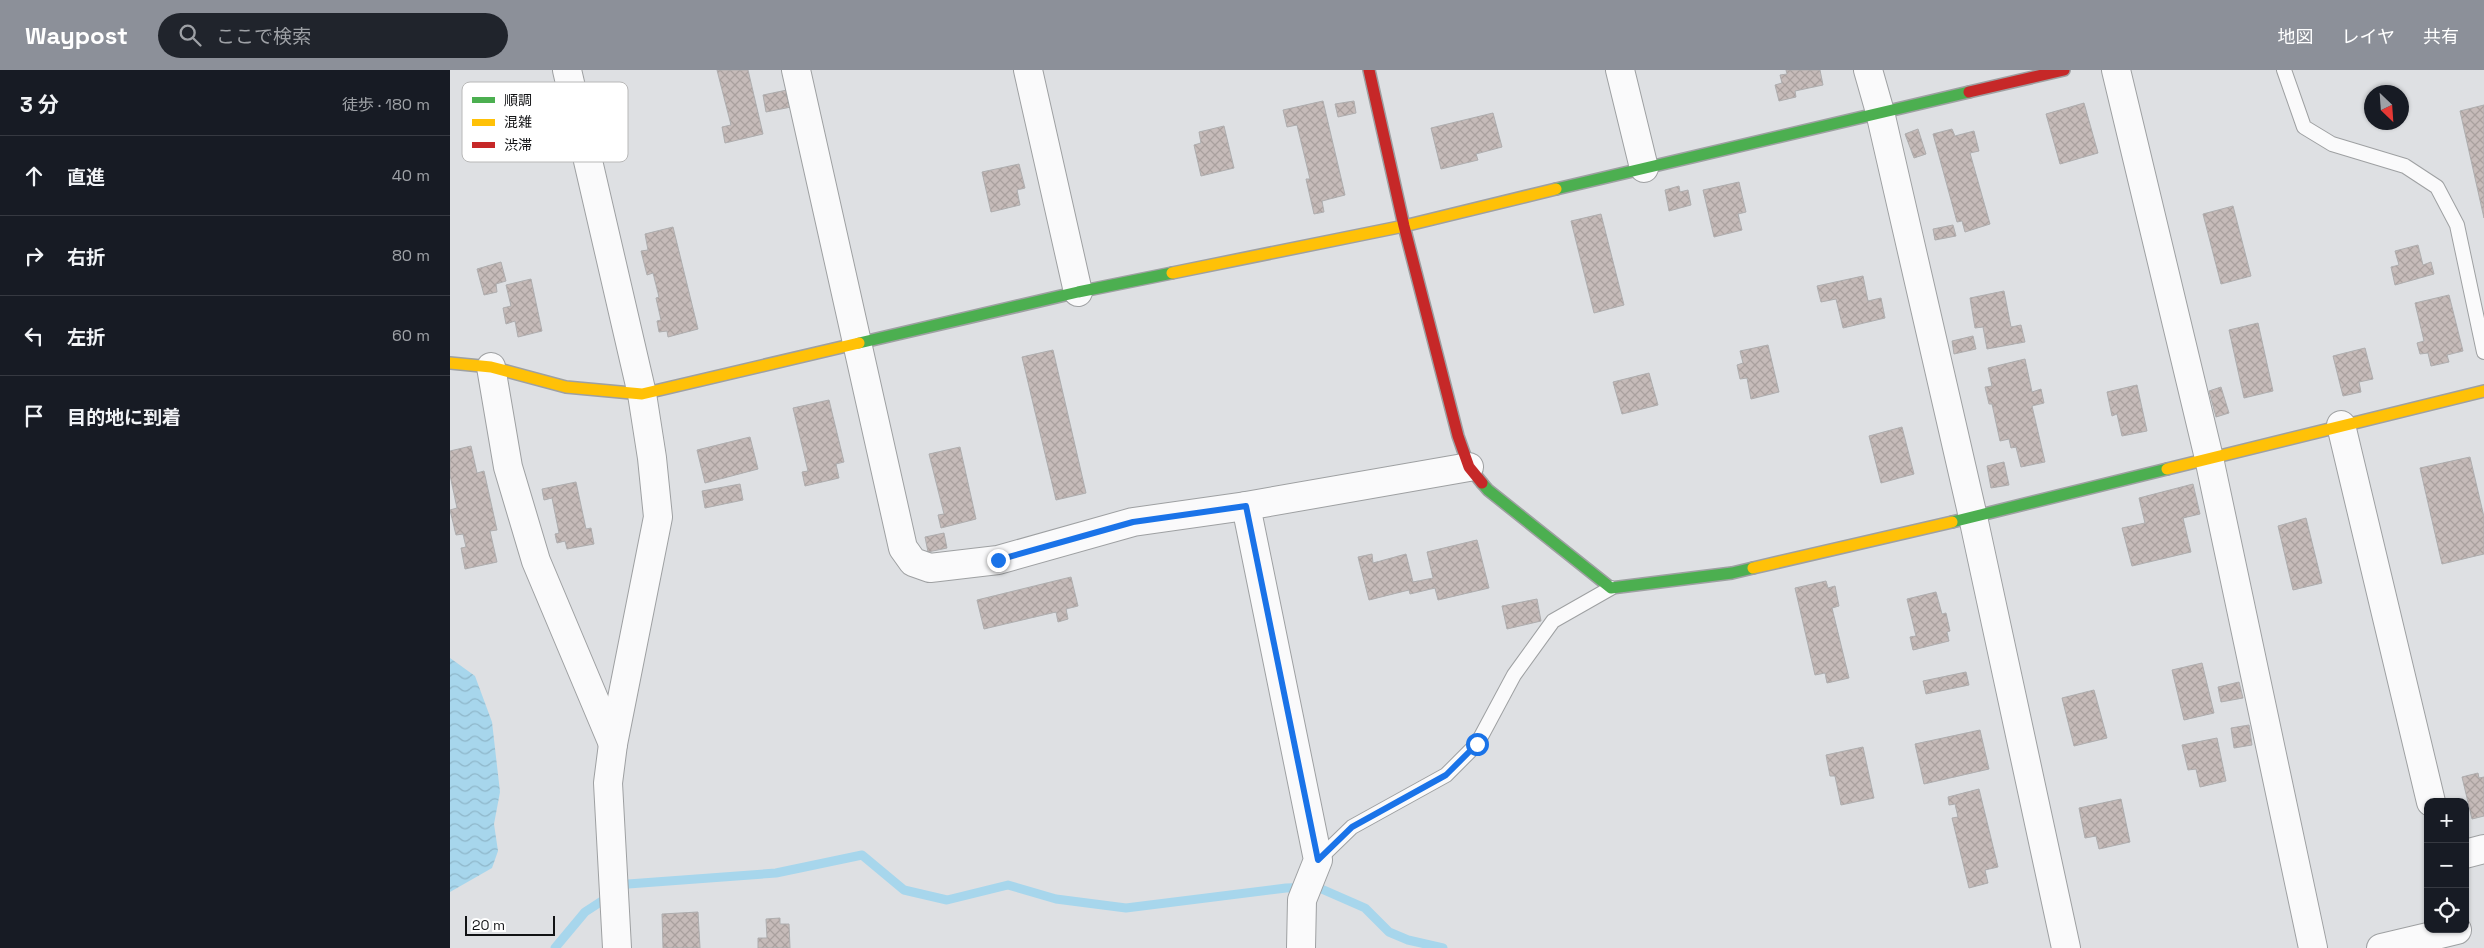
<!DOCTYPE html>
<html lang="ja">
<head>
<meta charset="utf-8">
<style>
  :root { --surface:#171b24; --page:#20242c; --text:#f1f3f6; --muted:#9ea1a6; --line:#363941; --accent:#8c9099 }
  body { margin:0; font-family:"Space Grotesk","Noto Sans JP",sans-serif; background:var(--page); color:var(--text) }
  .controls { position:absolute; right:15px; bottom:15px; display:grid; overflow:hidden; border-radius:10px; box-shadow:0 1px 4px #0004 }
  .controls button { width:45px; height:45px; display:grid; place-items:center; padding:0; border:0; border-bottom:1px solid var(--line); background:var(--surface); color:var(--text); font:25px sans-serif }
  .compass { position:absolute; left:1914px; top:15px; width:45px; height:45px; border-radius:50%; background:var(--surface); box-shadow:0 1px 4px #0004; rotate:155deg }
  .scale { position:absolute; left:15px; bottom:12px; width:90px; box-sizing:border-box; padding-left:5px; border:2px solid #111214; border-top:0; font-size:14px; line-height:18px; white-space:nowrap; color:#111214; -webkit-text-stroke:4px #fff; paint-order:stroke }
  .stop { position:absolute; width:15px; height:15px; margin:-11px; border:4px solid #1a73e8; border-radius:50%; background:#fff }
  .stop.end { background:#1a73e8; border-color:#fff; box-shadow:0 1px 5px #0008 }
  .list { margin:0; padding:0; list-style:none }
  h2 { display:flex; justify-content:space-between; align-items:center; height:65px; margin:0; padding:0 20px; font-size:21px }
  h2 small { font-size:16px; font-weight:400; color:var(--muted) }
  .list li { display:grid; grid-template-columns:32px 1fr auto; gap:15px; align-items:center; box-sizing:border-box; height:80px; padding:0 20px; border-top:1px solid var(--line) }
  .list b { display:block; font-size:19px; white-space:nowrap }
  .list em { font-size:16px; font-style:normal; color:var(--muted) }
  .icon { flex:none; width:28px; height:28px; fill:none; stroke:currentColor; stroke-width:2; stroke-linecap:round; stroke-linejoin:round }
  .map { position:relative; flex:none; width:2034px; height:878px; overflow:hidden }
  header { display:flex; align-items:center; gap:30px; box-sizing:border-box; height:70px; padding:0 25px; background:var(--accent); color:#fff }
  header strong { font-size:24px }
  nav { display:flex; gap:28px; margin-inline-start:auto; font-size:18px }
  .search { width:350px; height:45px; background:var(--page); display:flex; align-items:center; gap:12px; box-sizing:border-box; padding:0 18px; border-radius:28px; color:var(--muted); font-size:19px }
  main { display:flex }
  aside { flex:1; background:var(--surface) }
  .map>svg:first-child { display:block }
  .water { fill:url(#water-waves) }
  .lines { fill:none; stroke-linecap:round; stroke-linejoin:round }
  .stream { stroke:#a7d6ec; stroke-width:9 }
  .building { fill:url(#building-cross-hatch); stroke:#aeadae }
  .lane-casing { stroke:#9ea0a2; stroke-width:16 }
  .street-casing { stroke:#9ea0a2; stroke-width:30 }
  .fast-casing { stroke:#9ea0a2; stroke-width:14 }
  .slow-casing { stroke:#9ea0a2; stroke-width:14 }
  .jam-casing { stroke:#9ea0a2; stroke-width:14 }
  .lane { stroke:#fafafb; stroke-width:14 }
  .street { stroke:#fafafb; stroke-width:28 }
  .fast { stroke:#4caf50; stroke-width:11 }
  .slow { stroke:#ffc107; stroke-width:11 }
  .jam { stroke:#c62828; stroke-width:11 }
  .route { stroke:#1a73e8; stroke-width:6 }
  .key { fill:#fff; stroke:#b8b8b8; stroke-width:1 }
  .key-label { font-size:14px; fill:#111214 }
</style>
</head>
<body>
<header>
<strong>Waypost</strong>
<div class="search"><svg class="icon" aria-label="search" viewBox="0 0 24 24"><circle cx="10" cy="10" r="6"/><path d="M15 15l6 6"/></svg>ここで検索</div>
<nav><a>地図</a><a>レイヤ</a><a>共有</a></nav>
</header>
<main>
<aside>
<h2>3 分<small>徒歩 · 180 m</small></h2>
<ul class="list">
<li><svg class="icon" aria-label="ahead" viewBox="0 0 24 24"><path d="M12 20V5M6 11l6-6 6 6"/></svg><div><b>直進</b></div><em>40 m</em></li>
<li><svg class="icon" aria-label="right" viewBox="0 0 24 24"><path d="M7 20v-9h11M14 6l5 5-5 5"/></svg><div><b>右折</b></div><em>80 m</em></li>
<li><svg class="icon" aria-label="left" viewBox="0 0 24 24"><path d="M17 20v-9H6M10 6l-5 5 5 5"/></svg><div><b>左折</b></div><em>60 m</em></li>
<li><svg class="icon" aria-label="arrive" viewBox="0 0 24 24"><path d="M6 21V4h12l-3 4 3 4H6"/></svg><div><b>目的地に到着</b></div></li>
</ul>
</aside>
<div class="map">
<svg width="2034" height="878" viewBox="0 0 2034 878">
  <defs>
    <pattern id="water-waves" width="16" height="10" patternUnits="userSpaceOnUse" patternTransform="scale(1.25)"><rect width="16" height="10" fill="#a7d6ec"/><path d="M0 5q4-4 8 0t8 0" fill="none" stroke="#8fb7ca"/></pattern>
    <pattern id="building-cross-hatch" width="8" height="8" patternUnits="userSpaceOnUse" patternTransform="scale(1.25)"><rect width="8" height="8" fill="#c6bbb9"/><path d="M0 0l8 8M0 8l8-8" fill="none" stroke="#a9a09e"/></pattern>
  </defs>
  <rect width="100%" height="100%" fill="#dee0e3"/>
  <path class="water" d="M 0,588 L 25,606 L 42,652 L 50,722 L 44,754 L 48,781 L 42,798 L 0,822 Z"/>
  <g class="lines">
    <path class="stream" d="M 105,878 L 135,842 L 178,814 L 326,803 L 412,785 L 454,820 L 497,830 L 558,815 L 606,829 L 676,838 L 836,818 L 867,817 L 915,838 L 939,862 L 958,870 L 993,878"/>
  </g>
  <g class="building">
    <path d="M 267,0 L 298,0 L 313,64 L 275,73 L 272,57 L 281,55 Z"/>
    <path d="M 1336,0 L 1370,0 L 1373,15 L 1345,21 L 1346,27 L 1329,31 L 1325,15 L 1332,13 L 1330,5 L 1337,4 Z"/>
    <path d="M 337,20 L 341,37 L 316,42 L 313,25 Z"/>
    <path d="M 873,31 L 895,125 L 872,131 L 874,142 L 864,144 L 856,109 L 860,109 L 847,55 L 837,57 L 833,40 Z"/>
    <path d="M 904,31 L 906,43 L 888,47 L 885,34 Z"/>
    <path d="M 1634,33 L 1648,83 L 1610,94 L 1596,44 Z"/>
    <path d="M 2034,35 L 2034,148 L 2010,41 Z"/>
    <path d="M 1043,43 L 1052,77 L 1026,84 L 1028,90 L 991,99 L 981,58 Z"/>
    <path d="M 774,56 L 784,98 L 751,106 L 744,75 L 751,73 L 749,62 Z"/>
    <path d="M 1468,59 L 1476,84 L 1464,88 L 1455,64 Z"/>
    <path d="M 1502,59 L 1505,66 L 1524,61 L 1529,81 L 1520,83 L 1540,154 L 1515,162 L 1512,151 L 1507,152 L 1483,64 Z"/>
    <path d="M 569,94 L 575,118 L 567,120 L 570,135 L 541,142 L 532,102 Z"/>
    <path d="M 1289,112 L 1296,142 L 1288,144 L 1292,160 L 1264,167 L 1253,120 Z"/>
    <path d="M 1229,116 L 1230,122 L 1238,120 L 1241,135 L 1219,141 L 1215,120 Z"/>
    <path d="M 1783,136 L 1801,206 L 1771,214 L 1753,144 Z"/>
    <path d="M 1151,144 L 1174,235 L 1144,243 L 1121,151 Z"/>
    <path d="M 1503,155 L 1506,166 L 1485,170 L 1483,159 Z"/>
    <path d="M 223,157 L 248,259 L 218,267 L 217,261 L 209,262 L 207,251 L 211,250 L 206,228 L 209,227 L 203,203 L 197,205 L 191,181 L 198,180 L 195,164 Z"/>
    <path d="M 1968,175 L 1973,195 L 1981,192 L 1984,204 L 1945,215 L 1941,197 L 1949,195 L 1945,181 Z"/>
    <path d="M 51,192 L 56,211 L 46,214 L 47,222 L 34,225 L 27,199 Z"/>
    <path d="M 1413,206 L 1418,231 L 1431,228 L 1435,248 L 1393,258 L 1386,229 L 1371,232 L 1367,216 Z"/>
    <path d="M 81,209 L 92,261 L 68,267 L 65,251 L 56,254 L 53,238 L 61,236 L 56,215 Z"/>
    <path d="M 1554,221 L 1561,257 L 1571,255 L 1575,272 L 1537,279 L 1533,257 L 1525,258 L 1520,228 Z"/>
    <path d="M 1999,225 L 2013,281 L 1997,285 L 1999,292 L 1981,296 L 1978,283 L 1970,284 L 1967,273 L 1974,271 L 1965,233 Z"/>
    <path d="M 1808,253 L 1823,321 L 1794,328 L 1779,260 Z"/>
    <path d="M 1523,266 L 1526,279 L 1504,284 L 1502,271 Z"/>
    <path d="M 1318,275 L 1329,322 L 1301,329 L 1297,308 L 1290,309 L 1287,295 L 1293,293 L 1290,281 Z"/>
    <path d="M 1915,278 L 1923,309 L 1909,312 L 1911,322 L 1893,326 L 1883,286 Z"/>
    <path d="M 603,280 L 636,423 L 606,430 L 572,287 Z"/>
    <path d="M 1575,289 L 1582,322 L 1591,319 L 1594,333 L 1582,336 L 1595,392 L 1571,397 L 1566,377 L 1561,378 L 1559,369 L 1550,371 L 1542,334 L 1539,334 L 1535,317 L 1542,316 L 1538,298 Z"/>
    <path d="M 1199,303 L 1208,335 L 1172,344 L 1163,312 Z"/>
    <path d="M 1687,315 L 1697,361 L 1672,366 L 1667,344 L 1662,346 L 1657,322 Z"/>
    <path d="M 1771,317 L 1779,343 L 1766,347 L 1759,321 Z"/>
    <path d="M 379,330 L 394,392 L 386,394 L 389,408 L 355,416 L 352,402 L 358,401 L 343,338 Z"/>
    <path d="M 1452,357 L 1464,404 L 1431,413 L 1419,366 Z"/>
    <path d="M 300,367 L 308,399 L 255,413 L 247,380 Z"/>
    <path d="M 21,376 L 27,403 L 34,401 L 47,460 L 40,461 L 47,492 L 15,499 L 11,478 L 16,477 L 13,464 L 6,465 L 0,440 L 7,438 L 0,405 L 0,381 Z"/>
    <path d="M 510,377 L 526,449 L 491,458 L 488,445 L 494,444 L 479,384 Z"/>
    <path d="M 2020,387 L 2034,447 L 2034,484 L 1992,494 L 1970,398 Z"/>
    <path d="M 1554,392 L 1559,415 L 1541,418 L 1537,396 Z"/>
    <path d="M 126,412 L 136,459 L 141,458 L 144,474 L 117,479 L 115,471 L 107,473 L 105,464 L 109,463 L 102,428 L 94,430 L 92,419 Z"/>
    <path d="M 290,414 L 293,430 L 255,438 L 252,421 Z"/>
    <path d="M 1743,414 L 1750,444 L 1733,448 L 1741,482 L 1682,496 L 1672,458 L 1695,453 L 1689,428 Z"/>
    <path d="M 1856,448 L 1872,513 L 1843,520 L 1828,456 Z"/>
    <path d="M 494,463 L 497,478 L 478,482 L 475,467 Z"/>
    <path d="M 1027,470 L 1039,518 L 988,530 L 985,518 L 960,524 L 959,520 L 919,530 L 908,487 L 922,484 L 923,493 L 956,484 L 963,512 L 983,508 L 977,482 Z"/>
    <path d="M 621,507 L 628,536 L 616,539 L 618,549 L 608,552 L 606,542 L 534,559 L 527,530 Z"/>
    <path d="M 1376,511 L 1378,518 L 1385,516 L 1389,536 L 1382,538 L 1399,608 L 1377,613 L 1375,603 L 1365,605 L 1345,518 Z"/>
    <path d="M 1486,522 L 1492,544 L 1496,543 L 1500,561 L 1497,562 L 1499,571 L 1463,580 L 1460,567 L 1466,566 L 1457,529 Z"/>
    <path d="M 1087,529 L 1091,551 L 1057,559 L 1052,536 Z"/>
    <path d="M 1752,593 L 1764,643 L 1734,650 L 1722,600 Z"/>
    <path d="M 1516,602 L 1519,615 L 1476,624 L 1473,611 Z"/>
    <path d="M 1789,612 L 1793,628 L 1771,632 L 1768,617 Z"/>
    <path d="M 1644,620 L 1657,668 L 1624,676 L 1612,628 Z"/>
    <path d="M 1799,655 L 1802,675 L 1784,678 L 1781,658 Z"/>
    <path d="M 1530,660 L 1539,699 L 1474,714 L 1465,674 Z"/>
    <path d="M 1767,668 L 1776,711 L 1750,717 L 1746,699 L 1738,700 L 1732,675 Z"/>
    <path d="M 1413,677 L 1424,728 L 1391,735 L 1385,706 L 1380,706 L 1376,685 Z"/>
    <path d="M 2028,703 L 2029,708 L 2034,707 L 2034,746 L 2022,749 L 2012,707 Z"/>
    <path d="M 1529,719 L 1548,797 L 1535,800 L 1538,813 L 1519,818 L 1502,748 L 1508,747 L 1505,734 L 1499,735 L 1498,727 Z"/>
    <path d="M 1671,729 L 1680,772 L 1649,779 L 1646,766 L 1635,768 L 1629,738 Z"/>
    <path d="M 248,842 L 250,878 L 213,878 L 212,844 Z"/>
    <path d="M 330,848 L 330,854 L 339,854 L 340,878 L 308,878 L 308,868 L 317,868 L 316,849 Z"/>
  </g>
  <g class="lines">
    <g class="lane-casing">
      <g id="lane">
        <path d="M 1834,0 L 1854,57 L 1882,74 L 1955,96 L 1987,117 L 2007,155 L 2034,282"/>
        <path d="M 868,790 L 902,757 L 996,705 L 1027,674 L 1064,605 L 1103,551 L 1161,518"/>
      </g>
    </g>
    <g class="street-casing">
      <g id="street">
        <path d="M 117,0 L 192,324 L 202,388 L 208,447 L 163,674 L 158,713 L 167,878"/>
        <path d="M 346,0 L 453,478 L 463,492 L 480,498 L 548,490 L 683,452 L 796,436 L 1019,397"/>
        <path d="M 578,0 L 628,222"/>
        <path d="M 1170,0 L 1194,98"/>
        <path d="M 1418,0 L 1430,42 L 1523,447 L 1616,878"/>
        <path d="M 1666,0 L 1759,388 L 1863,878"/>
        <path d="M 41,297 L 58,397 L 86,491 L 163,674"/>
        <path d="M 1891,355 L 1981,732"/>
        <path d="M 796,436 L 868,790 L 852,830 L 851,878"/>
        <path d="M 2015,784 L 2034,779"/>
        <path d="M 1931,878 L 2007,860"/>
      </g>
    </g>
    <g class="fast-casing">
      <g id="fast">
        <path d="M 1106,119 L 1519,22"/>
        <path d="M 409,273 L 628,222 L 722,203"/>
        <path d="M 1032,413 L 1038,420 L 1161,518 L 1282,503 L 1303,498"/>
        <path d="M 1502,452 L 1717,399"/>
      </g>
    </g>
    <g class="slow-casing">
      <g id="slow">
        <path d="M 722,203 L 954,156 L 1106,119"/>
        <path d="M 0,293 L 41,297 L 116,317 L 192,324 L 409,273"/>
        <path d="M 1717,399 L 2034,321"/>
        <path d="M 1303,498 L 1502,452"/>
      </g>
    </g>
    <g class="jam-casing">
      <g id="jam">
        <path d="M 919,0 L 954,156 L 1008,366 L 1019,397 L 1032,413"/>
        <path d="M 1519,22 L 1614,0"/>
      </g>
    </g>
    <use href="#lane" class="lane"/>
    <use href="#street" class="street"/>
    <use href="#fast" class="fast"/>
    <use href="#slow" class="slow"/>
    <use href="#jam" class="jam"/>
  </g>
  <g class="lines">
    <path class="route" d="M 548,490 L 683,452 L 796,436 L 868,790 L 902,757 L 996,705 L 1027,674"/>
  </g>
  <rect x="12" y="12" width="166" height="80" rx="8" class="key"/>
  <rect x="22" y="27" width="23" height="6" fill="#4caf50"/>
  <rect x="22" y="49" width="23" height="7" fill="#ffc107"/>
  <rect x="22" y="72" width="23" height="6" fill="#c62828"/>
  <g class="key-label">
    <text x="54" y="35">順調</text>
    <text x="54" y="57">混雑</text>
    <text x="54" y="80">渋滞</text>
  </g>
</svg>
<div class="controls">
<button>+</button>
<button>−</button>
<button><svg class="icon" aria-label="locate" viewBox="0 0 24 24"><circle cx="12" cy="12" r="6"/><path d="M12 2v4M12 18v4M2 12h4M18 12h4"/></svg></button>
</div>
<svg class="compass" viewBox="-18 -18 36 36"><path d="M0-13l5 13h-10z" fill="#e53935"/><path d="M0 13l5-13h-10z" fill="#9ea1a6"/></svg>
<div class="scale">20 m</div>
<div class="stop" style="left:1027px;top:674px"></div>
<div class="stop end" style="left:548px;top:490px"></div>
</div>
</main>
</body>
</html>
